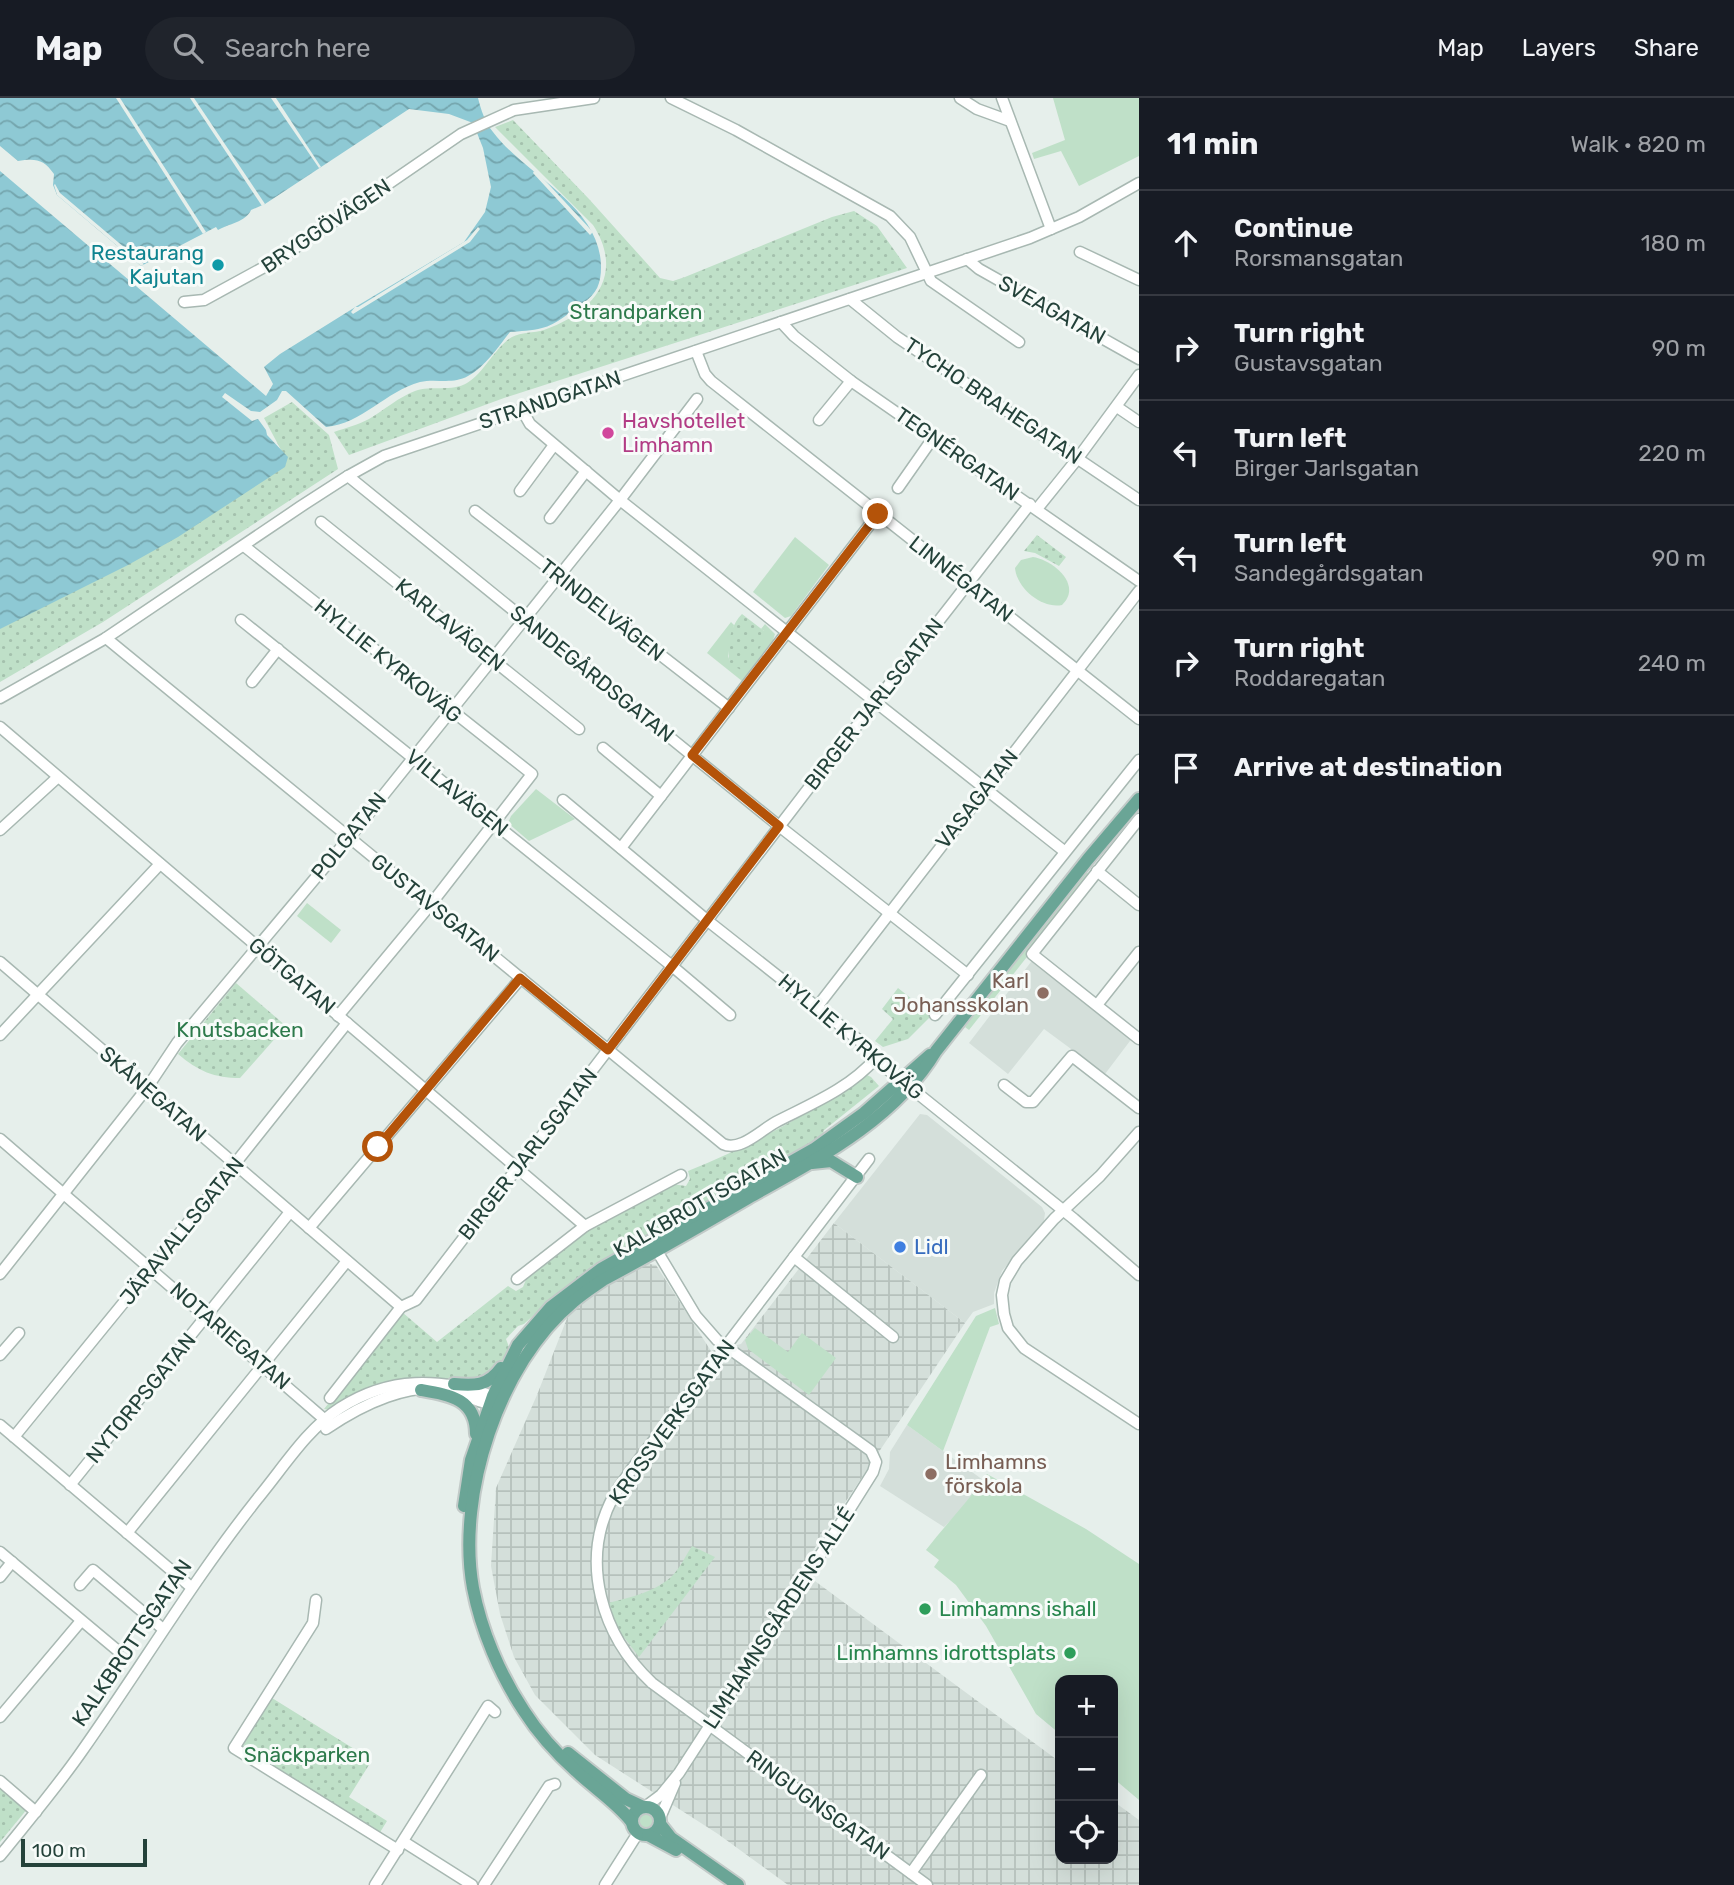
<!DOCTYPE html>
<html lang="en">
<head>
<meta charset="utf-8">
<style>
  :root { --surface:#171b24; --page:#20242c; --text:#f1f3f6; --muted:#9ea1a6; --line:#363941 }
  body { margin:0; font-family:Rubik,sans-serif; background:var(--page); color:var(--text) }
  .controls { position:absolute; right:21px; bottom:21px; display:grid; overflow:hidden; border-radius:14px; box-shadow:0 7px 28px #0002 }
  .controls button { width:63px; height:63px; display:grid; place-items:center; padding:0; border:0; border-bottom:2px solid var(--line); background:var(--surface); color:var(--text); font:35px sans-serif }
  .scale { position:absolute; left:21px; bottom:18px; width:126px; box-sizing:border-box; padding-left:7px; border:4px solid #24423a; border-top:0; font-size:19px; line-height:24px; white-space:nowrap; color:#24423a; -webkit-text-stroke:5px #f7fbf9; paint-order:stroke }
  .stop { position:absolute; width:21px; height:21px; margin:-16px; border:5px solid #b45309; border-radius:50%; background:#fff }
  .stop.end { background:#b45309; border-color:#fff; box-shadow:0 2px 7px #0008 }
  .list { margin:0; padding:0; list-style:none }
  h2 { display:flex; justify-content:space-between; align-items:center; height:91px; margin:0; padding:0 28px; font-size:30px }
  h2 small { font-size:23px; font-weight:400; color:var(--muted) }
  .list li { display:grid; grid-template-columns:46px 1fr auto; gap:21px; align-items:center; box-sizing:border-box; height:105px; padding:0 28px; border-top:2px solid var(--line) }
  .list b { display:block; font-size:26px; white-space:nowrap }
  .list p { margin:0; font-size:23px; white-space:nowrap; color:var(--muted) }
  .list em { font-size:23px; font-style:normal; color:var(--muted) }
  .icon { flex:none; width:38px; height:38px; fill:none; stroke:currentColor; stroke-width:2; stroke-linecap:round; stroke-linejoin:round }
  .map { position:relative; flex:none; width:1139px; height:1787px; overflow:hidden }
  header { display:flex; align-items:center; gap:42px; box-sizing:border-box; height:98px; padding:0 35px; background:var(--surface); border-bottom:2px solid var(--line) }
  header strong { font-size:33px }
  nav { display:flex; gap:38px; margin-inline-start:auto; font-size:24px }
  .search { width:490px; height:63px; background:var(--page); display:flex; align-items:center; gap:18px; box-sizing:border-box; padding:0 24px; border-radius:38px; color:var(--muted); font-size:26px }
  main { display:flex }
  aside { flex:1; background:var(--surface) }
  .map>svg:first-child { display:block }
  .built { fill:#d4dfda }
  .industrial { fill:url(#industrial-grid) }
  .grass { fill:#bfe0c8 }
  .park { fill:url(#park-dots) }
  .water { fill:url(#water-waves) }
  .pier { fill:#e6efeb }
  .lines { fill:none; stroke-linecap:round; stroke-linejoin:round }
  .minor-casing { stroke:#a8b8b2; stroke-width:13 }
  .major-casing { stroke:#c2cac8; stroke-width:16 }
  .minor { stroke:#fff; stroke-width:10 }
  .major { stroke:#6aa596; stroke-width:12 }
  .route { stroke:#b45309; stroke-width:9 }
  .culture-dot { fill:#0f9aa8; stroke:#f7fbf9; stroke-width:2.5 }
  .hotel-dot { fill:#d1479c; stroke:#f7fbf9; stroke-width:2.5 }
  .education-dot { fill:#8d6e63; stroke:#f7fbf9; stroke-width:2.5 }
  .shop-dot { fill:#3f7fe0; stroke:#f7fbf9; stroke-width:2.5 }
  .leisure-dot { fill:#2e9e5b; stroke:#f7fbf9; stroke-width:2.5 }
  .labels { text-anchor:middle; stroke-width:6; stroke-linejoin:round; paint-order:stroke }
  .street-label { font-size:21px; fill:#24423a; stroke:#f7fbf9 }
  .culture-label { font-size:21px; fill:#0d838f; stroke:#f7fbf9; text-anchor:end }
  .park-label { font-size:21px; fill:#2d7a4b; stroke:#f7fbf9 }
  .hotel-label { font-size:21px; fill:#b23c85; stroke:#f7fbf9; text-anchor:start }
  .education-label { font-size:21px; fill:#785e54; stroke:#f7fbf9; text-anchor:end }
  .shop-label { font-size:21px; fill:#366cbe; stroke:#f7fbf9; text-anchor:start }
  .leisure-label { font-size:21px; fill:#27864d; stroke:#f7fbf9; text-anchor:start }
</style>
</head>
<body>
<header>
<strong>Map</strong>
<div class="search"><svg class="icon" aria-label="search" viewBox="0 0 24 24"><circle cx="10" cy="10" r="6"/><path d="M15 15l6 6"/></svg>Search here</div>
<nav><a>Map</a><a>Layers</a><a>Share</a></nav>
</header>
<main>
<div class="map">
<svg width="1139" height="1787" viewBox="0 0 1139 1787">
  <defs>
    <pattern id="industrial-grid" width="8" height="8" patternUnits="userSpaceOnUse" patternTransform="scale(1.75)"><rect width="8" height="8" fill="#d4dfda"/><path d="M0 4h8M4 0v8" fill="none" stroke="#b6c1bc"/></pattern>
    <pattern id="park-dots" width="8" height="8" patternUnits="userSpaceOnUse" patternTransform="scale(1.75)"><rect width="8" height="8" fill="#bfe0c8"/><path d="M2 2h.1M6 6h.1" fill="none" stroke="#a4c1ad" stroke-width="1.8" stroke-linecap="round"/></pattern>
    <pattern id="water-waves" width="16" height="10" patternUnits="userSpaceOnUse" patternTransform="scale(1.75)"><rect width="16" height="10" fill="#8ec9d4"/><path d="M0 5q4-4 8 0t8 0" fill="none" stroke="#74a5ad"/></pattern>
  </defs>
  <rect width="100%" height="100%" fill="#e6efeb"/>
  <g class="built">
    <path d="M 1034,860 L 1133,939 L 1105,976 L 1044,931 L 1008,976 L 969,945 Z"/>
    <path d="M 920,1016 L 927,1017 L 1042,1109 L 1045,1115 L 1044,1123 L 1002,1173 L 994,1195 L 994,1206 L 973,1214 L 965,1225 L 834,1125 Z"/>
    <path d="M 907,1327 L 983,1382 L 960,1413 L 944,1429 L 880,1388 L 889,1371 L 890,1354 Z"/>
  </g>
  <path class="industrial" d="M 834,1125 L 965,1225 L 800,1472 L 1060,1664 L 1060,1761 L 1113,1761 L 1113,1703 L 1139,1722 L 1139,1787 L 788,1787 L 718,1736 L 595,1657 L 535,1597 L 514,1559 L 500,1516 L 491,1468 L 496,1390 L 537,1297 L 571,1210 L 642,1165 L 656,1167 L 711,1253 L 741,1246 Z"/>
  <g class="grass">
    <path d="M 1053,0 L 1139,0 L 1139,58 L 1079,88 L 1061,53 L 1034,61 L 1032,55 L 1065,42 Z"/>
    <path d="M 795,439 L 829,467 L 791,518 L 785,520 L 753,494 Z"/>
    <path d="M 1033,459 C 1053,462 1083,487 1062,507 C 1042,511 1017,491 1015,470 L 1021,462 Z"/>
    <path d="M 731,524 L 734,527 L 728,558 L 731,566 L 764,533 L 761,531 L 765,526 L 775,536 L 773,542 L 742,583 L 707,555 Z"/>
    <path d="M 536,691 L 575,721 L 529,743 L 508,725 L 511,718 Z"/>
    <path d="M 1086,774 L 1091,778 L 969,932 L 965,929 Z"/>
    <path d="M 307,805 L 341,832 L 331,845 L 297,818 Z"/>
    <path d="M 995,1210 L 999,1226 L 990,1229 L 943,1353 L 907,1327 L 976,1218 Z"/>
    <path d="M 755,1230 L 788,1254 L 802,1235 L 836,1260 L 809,1297 L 748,1251 L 745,1242 Z"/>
    <path d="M 987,1376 L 1086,1431 L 1139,1466 L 1139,1702 L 1113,1680 L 1113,1582 L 1060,1582 L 1060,1636 L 1036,1616 L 986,1528 L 956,1487 L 934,1469 L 939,1462 L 926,1452 C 946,1426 968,1404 987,1376 Z"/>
    <circle cx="647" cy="1723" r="8"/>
  </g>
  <g class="park">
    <path d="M 513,22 L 589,101 L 660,180 L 673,183 L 685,179 L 832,119 L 854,113 L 877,128 L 907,170 L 504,300 L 349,357 L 334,334 C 345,330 358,327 369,321 C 384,312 399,299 415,293 C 431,287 452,294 467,285 C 484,275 496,248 512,239 C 521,234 534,235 544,232 C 592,215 626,178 593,127 L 495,29 Z"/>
    <path d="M 292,304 L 329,337 L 338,371 L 103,524 L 0,584 L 0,524 L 281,352 L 264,320 Z"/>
    <path d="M 1037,437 L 1066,459 L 1059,468 L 1035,455 L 1024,453 Z"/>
    <path d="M 742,516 L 764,533 C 766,548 752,560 744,571 L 741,572 L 730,566 C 726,549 730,528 742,516 Z"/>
    <path d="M 236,885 L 286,928 L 240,980 C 214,980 198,973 178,956 Z"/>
    <path d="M 898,890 L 932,917 L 908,941 L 883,949 L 875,943 L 893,921 L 882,911 Z"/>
    <path d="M 867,977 L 871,979 L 879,988 L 823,1033 L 826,1037 L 598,1166 L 562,1191 L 524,1226 L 518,1228 L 506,1241 L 509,1249 C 503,1260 498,1273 487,1279 C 470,1288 437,1277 417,1279 C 386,1283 359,1299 331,1312 L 324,1311 L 402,1214 L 437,1244 L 508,1188 L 516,1193 L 523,1189 L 527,1179 L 592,1127 L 672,1086 L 686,1088 L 690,1081 L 688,1073 C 751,1048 810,1015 867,977 Z"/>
    <path d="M 692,1448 L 715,1459 L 639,1559 L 617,1530 L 608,1505 C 631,1499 657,1494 674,1476 C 681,1468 686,1457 692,1448 Z"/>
    <path d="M 272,1600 L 372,1662 L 349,1699 L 387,1723 L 379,1736 L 241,1650 Z"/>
    <path d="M 0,1687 L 28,1710 L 0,1744 Z"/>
  </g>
  <path class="water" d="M 0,0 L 478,0 C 481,12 485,24 493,34 C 525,77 601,108 601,169 C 601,185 597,196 583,205 C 571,213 556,227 542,230 C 532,233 520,233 510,234 C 498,249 485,269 468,278 C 452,287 436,280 420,284 C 386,293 362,326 326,329 L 286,293 L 282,293 L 277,302 L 260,314 L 251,313 L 225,295 L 222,299 L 252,323 L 258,321 L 266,332 L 267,337 L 288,359 L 285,369 L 178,439 L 128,467 L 0,531 L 0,73 L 266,298 L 273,286 L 264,269 L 280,256 L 357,208 L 464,144 L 485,114 L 491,89 L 483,50 L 473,25 L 449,16 L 409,11 L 265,106 L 251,112 C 246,124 228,126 218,132 L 216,129 L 141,168 L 57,97 L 53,87 L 54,76 C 44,61 35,60 18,63 L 0,48 Z"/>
  <g class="pier">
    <path d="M 116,0 L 120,0 L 206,134 L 203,136 Z"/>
    <path d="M 190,0 L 194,0 L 265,106 L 262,108 Z"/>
    <path d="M 271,0 L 276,0 L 321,69 L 319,70 Z"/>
    <path d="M 534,73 L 538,75 L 593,134 L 590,137 L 533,75 Z"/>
    <path d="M 55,86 L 60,95 L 144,166 L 141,168 L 57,97 L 54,87 Z"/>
    <path d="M 478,129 L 480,131 L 470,144 L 353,216 L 351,214 L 355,209 L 358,209 L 467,142 Z"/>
  </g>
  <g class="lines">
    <g class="minor-casing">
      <g id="minor">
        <path d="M 671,0 L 736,32 L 890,118 L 910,139 L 931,183 L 1019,244"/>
        <path d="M 960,0 L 977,11 L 1010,23"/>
        <path d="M 1002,0 L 1051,131"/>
        <path d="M 1080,154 L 1139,182"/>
        <path d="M 967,161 L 979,171 L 1139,261"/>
        <path d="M 850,201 L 897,239 L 1139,402"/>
        <path d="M 184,204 L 204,202 L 279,161 L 461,36 L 514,12 L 594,0"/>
        <path d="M 781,224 L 794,238 L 851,283 L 1139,483"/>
        <path d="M 696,253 L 705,276 L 711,283 L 1139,621"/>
        <path d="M 1117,309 L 1139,324"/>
        <path d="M 522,312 L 530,326 L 620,402 L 1064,753"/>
        <path d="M 819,322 L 851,283"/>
        <path d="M 348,378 L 779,728 L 968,877"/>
        <path d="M 898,390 L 933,340"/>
        <path d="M 520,393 L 554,347"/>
        <path d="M 1037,411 L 1078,360 L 1139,277"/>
        <path d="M 475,413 L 729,610"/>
        <path d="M 550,420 L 586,373"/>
        <path d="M 321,424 L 579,631"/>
        <path d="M 244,448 L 532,676 L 431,806 L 338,918"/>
        <path d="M 241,522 L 672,868"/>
        <path d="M 106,540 L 723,1046 C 740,1054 761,1032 776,1024 C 811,1006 849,991 876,960"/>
        <path d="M 252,584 L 278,551"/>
        <path d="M 0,600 L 106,540 L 300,409 L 348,378 L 384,358 L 1030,140 L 1079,119 L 1139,85"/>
        <path d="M 0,629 L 585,1128"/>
        <path d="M 603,650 L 661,698"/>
        <path d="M 563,702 L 708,823 L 865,947 L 881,966 L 1074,1121 L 1139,1177"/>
        <path d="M 1139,721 L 1032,856 L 1139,941"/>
        <path d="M 0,732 L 58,679"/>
        <path d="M 621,750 L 878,416"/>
        <path d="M 1097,773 L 1139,807"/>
        <path d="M 0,864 L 401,1209"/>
        <path d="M 672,868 L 730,917"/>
        <path d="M 1097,907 L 1139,854"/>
        <path d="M 817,909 L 1139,493"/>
        <path d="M 935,917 L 1139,662"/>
        <path d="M 0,937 L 160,766"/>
        <path d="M 1004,987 L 1026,1004 L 1033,1004 L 1072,958 L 1139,1010"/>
        <path d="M 1139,1034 L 1100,1078 L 1054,1121 L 1017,1163 L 1005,1183 L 1002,1197 L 1004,1216 L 1008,1230 L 1024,1250 L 1139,1326"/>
        <path d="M 0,1041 L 331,1327"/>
        <path d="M 869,1061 L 631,1372 C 625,1381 618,1390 613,1399 C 579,1464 602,1538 652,1585 L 927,1787"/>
        <path d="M 309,1130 L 521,880"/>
        <path d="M 794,1159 L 893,1239"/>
        <path d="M 0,1176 L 147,990 L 177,945 L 349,740 L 620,402 L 697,301"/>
        <path d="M 517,1181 L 585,1128 L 681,1077"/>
        <path d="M 0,1257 L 19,1235"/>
        <path d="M 330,1300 L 401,1209 L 416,1202 L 831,661 L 1030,406"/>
        <path d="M 0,1327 L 191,1489"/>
        <path d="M 326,1331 C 361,1307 411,1282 454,1293 C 468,1297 481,1307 496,1306"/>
        <path d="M 14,1339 L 151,1171 L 347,925"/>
        <path d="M 70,1387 L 290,1114"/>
        <path d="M 127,1435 L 347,1163"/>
        <path d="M 0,1454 L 117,1552"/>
        <path d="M 0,1479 L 12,1464"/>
        <path d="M 80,1487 L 93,1472 L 163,1531"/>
        <path d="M 316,1502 L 313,1525 L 234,1650 L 398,1752"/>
        <path d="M 0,1619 L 81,1523"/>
        <path d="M 0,1683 L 36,1714"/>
        <path d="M 645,1709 L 661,1697 L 679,1675 L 841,1425 L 873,1374 L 876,1364 L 871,1353 L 717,1242 L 696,1218 L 657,1153"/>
        <path d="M 660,1720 L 675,1685"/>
        <path d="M 404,1744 L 472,1787"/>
        <path d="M 0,1758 C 28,1723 57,1689 82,1653 C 142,1568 193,1482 258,1400 C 283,1370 307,1331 340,1310 C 390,1278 439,1280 493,1298 L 497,1303"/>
        <path d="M 911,1775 L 981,1677"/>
        <path d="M 375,1787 L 488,1608 L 495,1614"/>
        <path d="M 484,1787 L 549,1688 L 555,1686"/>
        <path d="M 605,1787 L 638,1735"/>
      </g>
    </g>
    <g class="major-casing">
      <g id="major">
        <path d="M 812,1065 L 831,1063 L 857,1079"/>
        <path d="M 454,1286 C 475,1288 488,1288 501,1270"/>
        <path d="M 421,1292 C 450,1297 476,1301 476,1336"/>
        <path d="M 464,1408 L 471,1362 L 493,1298 L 518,1247 L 551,1209 L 601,1171 L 814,1051 L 864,1015 L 930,957"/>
        <path d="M 568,1655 L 626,1701 L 643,1709"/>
        <circle cx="646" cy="1723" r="14"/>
        <path d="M 631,1723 C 616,1704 594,1690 576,1673 C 556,1655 538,1635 524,1613 C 500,1577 481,1532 473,1490 C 456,1397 499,1265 573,1204 C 582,1196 593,1189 603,1182 C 652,1156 700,1128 748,1100 C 816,1062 895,1022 936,953 L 1088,761 L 1139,701"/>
        <path d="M 660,1726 L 671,1740 L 738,1787"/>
        <path d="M 648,1737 L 676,1752"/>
      </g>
    </g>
    <use href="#minor" class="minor"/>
    <use href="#major" class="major"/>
  </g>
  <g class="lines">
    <path class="route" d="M 378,1049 L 520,880 L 608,952 L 779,728 L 692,657 L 878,416"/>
  </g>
  <circle class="culture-dot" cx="218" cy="167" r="7"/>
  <circle class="hotel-dot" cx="608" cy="335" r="7"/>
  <g class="education-dot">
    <circle cx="1043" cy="895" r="7"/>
    <circle cx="931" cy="1376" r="7"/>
  </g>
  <circle class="shop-dot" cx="900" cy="1149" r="7"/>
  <g class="leisure-dot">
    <circle cx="925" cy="1511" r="7"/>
    <circle cx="1070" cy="1555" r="7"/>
  </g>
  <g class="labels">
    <g class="street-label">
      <text transform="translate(326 128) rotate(-34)" y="7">BRYGGÖVÄGEN</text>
      <text transform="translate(1052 212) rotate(29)" y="7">SVEAGATAN</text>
      <text transform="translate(550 302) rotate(-18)" y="7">STRANDGATAN</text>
      <text transform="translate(993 303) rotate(34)" y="7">TYCHO BRAHEGATAN</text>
      <text transform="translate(957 356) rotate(35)" y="7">TEGNÉRGATAN</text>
      <text transform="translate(961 481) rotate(38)" y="7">LINNÉGATAN</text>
      <text transform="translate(602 512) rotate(38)" y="7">TRINDELVÄGEN</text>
      <text transform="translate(450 527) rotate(39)" y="7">KARLAVÄGEN</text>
      <text transform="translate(388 563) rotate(39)" y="7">HYLLIE KYRKOVÄG</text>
      <text transform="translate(592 576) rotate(39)" y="7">SANDEGÅRDSGATAN</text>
      <text transform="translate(874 606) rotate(-52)" y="7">BIRGER JARLSGATAN</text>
      <text transform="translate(457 695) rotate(39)" y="7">VILLAVÄGEN</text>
      <text transform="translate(977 701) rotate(-52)" y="7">VASAGATAN</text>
      <text transform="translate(349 738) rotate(-51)" y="7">POLGATAN</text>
      <text transform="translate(435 810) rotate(39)" y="7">GUSTAVSGATAN</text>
      <text transform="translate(292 878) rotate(40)" y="7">GÖTGATAN</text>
      <text transform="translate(851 939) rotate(40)" y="7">HYLLIE KYRKOVÄG</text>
      <text transform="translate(153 996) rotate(41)" y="7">SKÅNEGATAN</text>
      <text transform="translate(528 1056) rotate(-52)" y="7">BIRGER JARLSGATAN</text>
      <text transform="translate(700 1105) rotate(-30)" y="7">KALKBROTTSGATAN</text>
      <text transform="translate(182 1133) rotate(-51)" y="7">JÄRAVALLSGATAN</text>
      <text transform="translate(230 1238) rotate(41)" y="7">NOTARIEGATAN</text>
      <text transform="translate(141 1300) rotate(-51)" y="7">NYTORPSGATAN</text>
      <text transform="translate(672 1324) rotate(-54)" y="7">KROSSVERKSGATAN</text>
      <text transform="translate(779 1520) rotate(-57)" y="7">LIMHAMNSGÅRDENS ALLÉ</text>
      <text transform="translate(132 1545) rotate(-56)" y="7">KALKBROTTSGATAN</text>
      <text transform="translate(818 1707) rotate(36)" y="7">RINGUGNSGATAN</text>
    </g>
    <g class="culture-label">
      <text x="204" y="162">Restaurang<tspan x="204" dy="24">Kajutan</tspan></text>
    </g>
    <g class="park-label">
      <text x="636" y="221">Strandparken</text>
      <text x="240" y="939">Knutsbacken</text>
      <text x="307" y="1664">Snäckparken</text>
    </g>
    <g class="hotel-label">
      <text x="622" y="330">Havshotellet<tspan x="622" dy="24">Limhamn</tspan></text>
    </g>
    <g class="education-label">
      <text x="1029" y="890">Karl<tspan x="1029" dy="24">Johansskolan</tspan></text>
      <text x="945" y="1371" text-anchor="start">Limhamns<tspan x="945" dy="24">förskola</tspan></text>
    </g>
    <g class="shop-label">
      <text x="914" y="1156">Lidl</text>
    </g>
    <g class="leisure-label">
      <text x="939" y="1518">Limhamns ishall</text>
      <text x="1056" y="1562" text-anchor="end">Limhamns idrottsplats</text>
    </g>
  </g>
</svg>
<div class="controls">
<button>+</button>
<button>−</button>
<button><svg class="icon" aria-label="locate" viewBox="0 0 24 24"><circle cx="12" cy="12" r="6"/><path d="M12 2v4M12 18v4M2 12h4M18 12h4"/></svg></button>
</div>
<div class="scale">100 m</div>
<div class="stop" style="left:378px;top:1049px"></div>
<div class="stop end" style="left:878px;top:416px"></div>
</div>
<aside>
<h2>11 min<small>Walk · 820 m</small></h2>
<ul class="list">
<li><svg class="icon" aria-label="ahead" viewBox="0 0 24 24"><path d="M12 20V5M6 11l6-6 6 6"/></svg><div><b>Continue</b><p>Rorsmansgatan</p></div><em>180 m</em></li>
<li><svg class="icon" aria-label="right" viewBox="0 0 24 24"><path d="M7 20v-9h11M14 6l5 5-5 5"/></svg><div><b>Turn right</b><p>Gustavsgatan</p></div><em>90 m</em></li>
<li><svg class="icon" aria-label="left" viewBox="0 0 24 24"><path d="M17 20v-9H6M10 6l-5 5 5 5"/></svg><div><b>Turn left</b><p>Birger Jarlsgatan</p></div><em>220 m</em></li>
<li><svg class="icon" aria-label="left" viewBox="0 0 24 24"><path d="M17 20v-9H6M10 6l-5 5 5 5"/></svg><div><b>Turn left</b><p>Sandegårdsgatan</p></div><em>90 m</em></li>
<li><svg class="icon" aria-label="right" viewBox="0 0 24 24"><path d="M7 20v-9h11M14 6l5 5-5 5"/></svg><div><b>Turn right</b><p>Roddaregatan</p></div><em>240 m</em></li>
<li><svg class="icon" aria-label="arrive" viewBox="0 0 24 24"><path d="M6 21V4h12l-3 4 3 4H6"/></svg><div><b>Arrive at destination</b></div></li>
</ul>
</aside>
</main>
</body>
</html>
